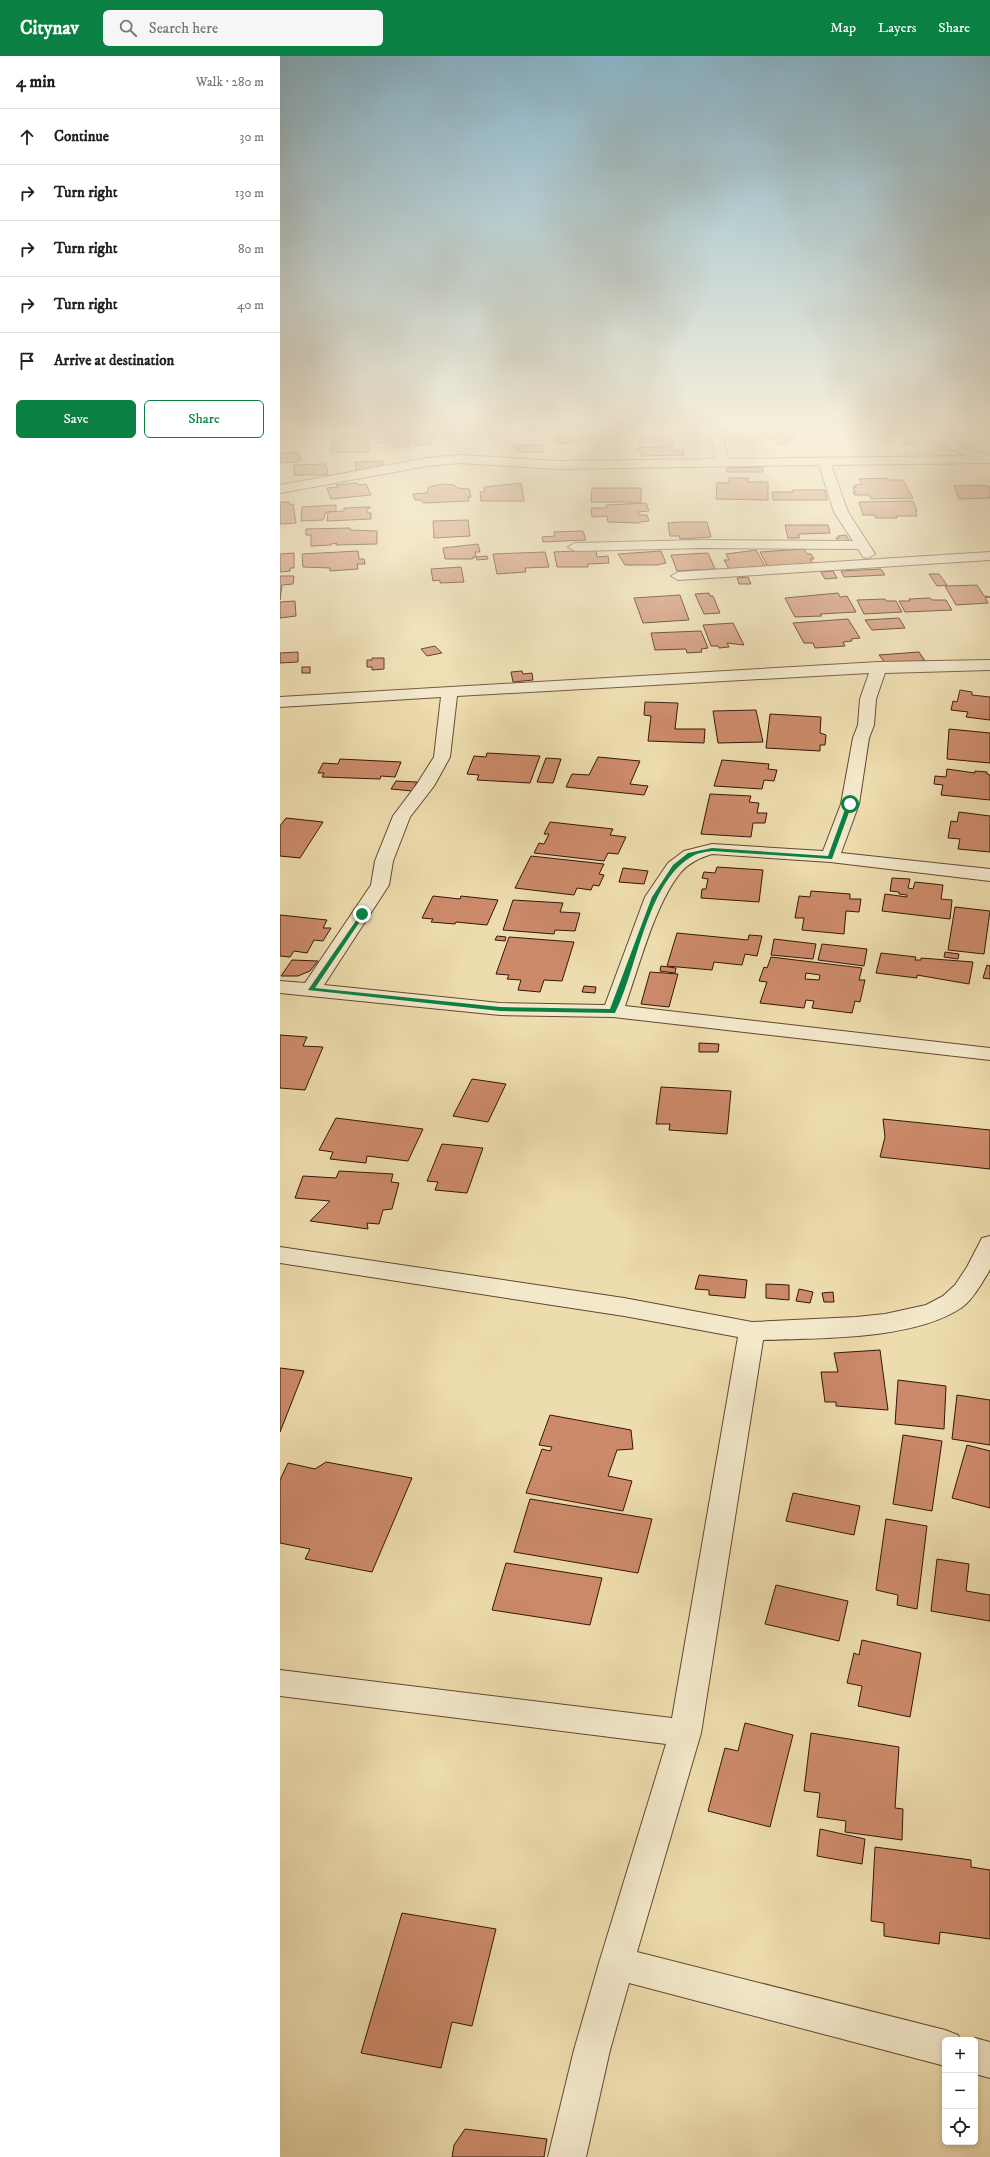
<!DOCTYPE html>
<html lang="en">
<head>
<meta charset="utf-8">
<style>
  :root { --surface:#fff; --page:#f6f6f6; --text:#202124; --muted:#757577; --line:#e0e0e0; --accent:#0b8043 }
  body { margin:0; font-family:"IM FELL DW Pica",serif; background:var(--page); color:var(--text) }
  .controls { position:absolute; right:12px; bottom:12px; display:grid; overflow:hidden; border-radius:6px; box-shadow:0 2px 6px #0003 }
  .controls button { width:36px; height:36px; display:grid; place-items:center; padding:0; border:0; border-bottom:1px solid var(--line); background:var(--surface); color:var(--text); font:20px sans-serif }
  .stop { position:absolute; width:12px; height:12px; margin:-9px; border:3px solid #0b8043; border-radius:50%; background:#fff }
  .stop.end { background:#0b8043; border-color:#fff; box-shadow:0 1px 4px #0008 }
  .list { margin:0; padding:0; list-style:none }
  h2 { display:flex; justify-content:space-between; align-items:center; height:52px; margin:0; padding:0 16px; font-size:17px }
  h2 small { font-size:13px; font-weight:400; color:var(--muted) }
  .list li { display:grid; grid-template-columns:26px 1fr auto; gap:12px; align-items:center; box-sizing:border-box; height:56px; padding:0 16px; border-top:1px solid var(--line) }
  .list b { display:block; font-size:15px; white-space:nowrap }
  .list em { font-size:13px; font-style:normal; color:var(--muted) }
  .actions { display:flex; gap:8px; padding:12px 16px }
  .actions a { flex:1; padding:9px 0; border:1px solid var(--accent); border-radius:6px; text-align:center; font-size:14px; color:var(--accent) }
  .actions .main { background:var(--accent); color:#fff }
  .icon { flex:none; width:22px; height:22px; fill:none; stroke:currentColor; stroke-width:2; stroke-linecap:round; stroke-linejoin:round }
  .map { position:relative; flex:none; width:710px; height:2101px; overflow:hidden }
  header { display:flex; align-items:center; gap:24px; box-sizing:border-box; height:56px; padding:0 20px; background:var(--accent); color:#fff }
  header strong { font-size:19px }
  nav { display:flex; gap:22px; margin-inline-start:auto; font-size:14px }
  .search { width:280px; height:36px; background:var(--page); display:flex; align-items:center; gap:10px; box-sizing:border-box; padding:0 14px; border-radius:6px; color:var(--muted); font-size:15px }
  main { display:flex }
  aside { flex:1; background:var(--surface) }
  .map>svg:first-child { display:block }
  .building { fill:#cc8a6a; stroke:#351609; fill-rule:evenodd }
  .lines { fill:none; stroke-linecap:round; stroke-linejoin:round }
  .minor-casing { stroke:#634832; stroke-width:2 }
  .minor { fill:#f3e8ca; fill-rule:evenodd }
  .route { fill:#0b8043 }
</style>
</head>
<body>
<header>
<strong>Citynav</strong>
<div class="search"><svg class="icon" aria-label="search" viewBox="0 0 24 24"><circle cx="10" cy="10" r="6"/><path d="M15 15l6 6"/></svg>Search here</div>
<nav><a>Map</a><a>Layers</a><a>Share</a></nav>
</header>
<main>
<aside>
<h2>4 min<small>Walk · 280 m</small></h2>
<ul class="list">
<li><svg class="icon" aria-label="ahead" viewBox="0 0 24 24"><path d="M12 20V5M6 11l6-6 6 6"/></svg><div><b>Continue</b></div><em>30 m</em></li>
<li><svg class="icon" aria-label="right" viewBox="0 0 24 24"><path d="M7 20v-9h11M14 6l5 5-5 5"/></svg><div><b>Turn right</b></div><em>130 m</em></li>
<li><svg class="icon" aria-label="right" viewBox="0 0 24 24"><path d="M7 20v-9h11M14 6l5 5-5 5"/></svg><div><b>Turn right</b></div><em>80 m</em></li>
<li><svg class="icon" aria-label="right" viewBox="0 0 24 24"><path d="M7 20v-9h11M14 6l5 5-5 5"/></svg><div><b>Turn right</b></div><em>40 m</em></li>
<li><svg class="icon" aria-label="arrive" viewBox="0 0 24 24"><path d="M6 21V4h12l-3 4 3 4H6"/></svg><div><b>Arrive at destination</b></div></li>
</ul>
<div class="actions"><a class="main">Save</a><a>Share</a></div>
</aside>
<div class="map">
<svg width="710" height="2101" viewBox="0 0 710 2101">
  <rect width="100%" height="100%" fill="#eddcad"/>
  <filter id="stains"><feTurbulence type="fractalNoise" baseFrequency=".005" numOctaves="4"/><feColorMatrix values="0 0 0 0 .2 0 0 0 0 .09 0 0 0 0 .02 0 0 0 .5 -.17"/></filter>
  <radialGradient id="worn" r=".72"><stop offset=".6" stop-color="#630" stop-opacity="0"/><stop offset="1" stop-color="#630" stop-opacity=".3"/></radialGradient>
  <g class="building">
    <path d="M 25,372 L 27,378 L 24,378 L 25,382 L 0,384 L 0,373 Z"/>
    <path d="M 96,372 L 96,381 L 62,382 L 62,373 Z"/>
    <path d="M 287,372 L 306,373 L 301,386 L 294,385 L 293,388 L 276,387 L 281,376 L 286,376 Z"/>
    <path d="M 514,372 L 518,378 L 511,379 L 514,383 L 506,384 L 508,388 L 499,389 L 496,384 L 490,384 L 488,380 L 480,380 L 476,373 Z"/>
    <path d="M 587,372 L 629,372 L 630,376 L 588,376 Z"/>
    <path d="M 672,372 L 710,373 L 710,376 L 709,379 L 670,375 Z"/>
    <path d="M 155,373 L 151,389 L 134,389 L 135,386 L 129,386 L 128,391 L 112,391 L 113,387 L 97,387 L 101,374 Z"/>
    <path d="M 195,373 L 196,379 L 164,379 L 163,374 Z"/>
    <path d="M 633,378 L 635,381 L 620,381 L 619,379 Z"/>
    <path d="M 597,380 L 606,380 L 609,386 L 601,386 Z"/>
    <path d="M 391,382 L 393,391 L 360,392 L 358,383 Z"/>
    <path d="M 90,383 L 88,396 L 51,396 L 53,384 Z"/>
    <path d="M 623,385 L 635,385 L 637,388 L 625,389 Z"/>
    <path d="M 234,389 L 264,389 L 263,396 L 239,396 L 240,393 L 234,393 Z"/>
    <path d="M 388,391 L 388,394 L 403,394 L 404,399 L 362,400 L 361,395 L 357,396 L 356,392 Z"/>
    <path d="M 19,396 L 21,404 L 18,404 L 18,406 L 0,407 L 0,397 Z"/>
    <path d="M 103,405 L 105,413 L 76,415 L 75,406 Z"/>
    <path d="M 46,408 L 48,419 L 14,419 L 14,409 Z"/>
    <path d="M 482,411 L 483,416 L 447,416 L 446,412 Z"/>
    <path d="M 449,422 L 468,422 L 468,426 L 488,426 L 488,444 L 436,443 L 437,427 L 449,427 Z"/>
    <path d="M 607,422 L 608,424 L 623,424 L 633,442 L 591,443 L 589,439 L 575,439 L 573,436 L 575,436 L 573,431 L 576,431 L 575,429 L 582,428 L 579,423 Z"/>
    <path d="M 77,427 L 78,429 L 86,428 L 91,439 L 51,443 L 47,432 L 58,431 L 56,429 Z"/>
    <path d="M 241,427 L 244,445 L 201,445 L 200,436 L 205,436 L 204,431 Z"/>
    <path d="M 161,428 L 174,429 L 177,432 L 189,433 L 191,441 L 188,441 L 189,445 L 143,447 L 142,444 L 135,444 L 133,438 L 147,437 L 149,431 Z"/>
    <path d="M 702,429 L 710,431 L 710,442 L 679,443 L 674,430 Z"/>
    <path d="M 312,432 L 361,432 L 361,446 L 311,446 Z"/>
    <path d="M 512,434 L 545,434 L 547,444 L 493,444 L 492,436 L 513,436 Z"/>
    <path d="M 633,445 L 637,455 L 635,455 L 637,460 L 616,460 L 617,462 L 596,462 L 595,459 L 583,459 L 579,446 Z"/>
    <path d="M 0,446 L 9,446 L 10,449 L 13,448 L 16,467 L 0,468 Z"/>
    <path d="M 366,447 L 369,455 L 358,456 L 359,459 L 367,459 L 369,465 L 359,466 L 359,467 L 328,466 L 327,460 L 312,461 L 311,452 L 327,452 L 326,449 Z"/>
    <path d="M 56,449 L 56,455 L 46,456 L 43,464 L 21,465 L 22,451 Z"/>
    <path d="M 90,451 L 90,452 L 87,453 L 87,457 L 91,457 L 91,463 L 47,465 L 48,456 L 64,455 L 64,452 Z"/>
    <path d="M 188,464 L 190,480 L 154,482 L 153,465 Z"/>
    <path d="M 400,466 L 427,466 L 431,481 L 400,483 L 399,480 L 390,480 L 388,467 Z"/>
    <path d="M 505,469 L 548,469 L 550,477 L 519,478 L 519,482 L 508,482 Z"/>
    <path d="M 70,472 L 70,474 L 97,475 L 97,488 L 56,489 L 57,487 L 51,488 L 51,489 L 31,490 L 31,479 L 26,479 L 26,473 Z"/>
    <path d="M 303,475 L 306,484 L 263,486 L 262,481 L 275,480 L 274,476 Z"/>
    <path d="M 566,479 L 570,486 L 558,486 L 556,482 L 559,482 L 558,480 Z"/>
    <path d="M 198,488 L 200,496 L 195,496 L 196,501 L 193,501 L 193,503 L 165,503 L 163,492 Z"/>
    <path d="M 524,493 L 527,498 L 531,498 L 534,503 L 530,503 L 533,507 L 491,511 L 487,509 L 480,496 Z"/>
    <path d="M 316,494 L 317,501 L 328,500 L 329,507 L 308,508 L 308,511 L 277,511 L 274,496 Z"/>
    <path d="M 476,494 L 485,510 L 449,513 L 444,504 L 449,504 L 446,498 Z"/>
    <path d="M 78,495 L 79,503 L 84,503 L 85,508 L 77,508 L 78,513 L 50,515 L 50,512 L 23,511 L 22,498 Z"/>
    <path d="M 381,495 L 386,507 L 377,509 L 345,509 L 338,498 Z"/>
    <path d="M 265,496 L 269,511 L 245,512 L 246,516 L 217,518 L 213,498 Z"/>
    <path d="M 14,497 L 14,512 L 10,512 L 10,515 L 0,516 L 0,498 Z"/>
    <path d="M 428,497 L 435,513 L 397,515 L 391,499 Z"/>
    <path d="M 207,500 L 208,503 L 197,504 L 196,501 Z"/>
    <path d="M 181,511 L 184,526 L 160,527 L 160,524 L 153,525 L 151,513 Z"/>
    <path d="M 601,513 L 605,519 L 564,521 L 561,515 Z"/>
    <path d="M 553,515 L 557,522 L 545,523 L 541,516 Z"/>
    <path d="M 649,518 L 659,518 L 667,529 L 657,530 Z"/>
    <path d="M 0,520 L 14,520 L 13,528 L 2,529 L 0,544 Z"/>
    <path d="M 468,521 L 471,528 L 459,528 L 457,522 Z"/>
    <path d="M 697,529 L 704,540 L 710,541 L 705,542 L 708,547 L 676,549 L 665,530 Z"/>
    <path d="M 429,537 L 430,540 L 433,540 L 440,557 L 424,558 L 415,538 Z"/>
    <path d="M 558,537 L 560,541 L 567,540 L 576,556 L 540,558 L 542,560 L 515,561 L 505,542 Z"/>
    <path d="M 400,539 L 409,564 L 363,567 L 354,542 Z"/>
    <path d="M 650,542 L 652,544 L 666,544 L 672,554 L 625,556 L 619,545 L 630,545 L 629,543 Z"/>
    <path d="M 605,543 L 606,545 L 616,545 L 622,556 L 584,558 L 577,544 Z"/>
    <path d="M 15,545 L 16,560 L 0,562 L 0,546 Z"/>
    <path d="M 619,562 L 625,572 L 592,574 L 585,564 Z"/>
    <path d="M 568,563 L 580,582 L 571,583 L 572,585 L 563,586 L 565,590 L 535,592 L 533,587 L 524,587 L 513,567 Z"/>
    <path d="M 453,567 L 464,589 L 447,587 L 449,591 L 439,592 L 438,590 L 431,590 L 423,569 Z"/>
    <path d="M 421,575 L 428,592 L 421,593 L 422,596 L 407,597 L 406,593 L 375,594 L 371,577 Z"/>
    <path d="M 155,590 L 162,597 L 147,600 L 141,593 Z"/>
    <path d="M 18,596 L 18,606 L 0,607 L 0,597 Z"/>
    <path d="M 639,596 L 645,605 L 606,608 L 599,599 Z"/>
    <path d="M 92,602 L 104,602 L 104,613 L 92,614 L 92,611 L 87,611 L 87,604 L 92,604 Z"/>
    <rect x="22" y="611" width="8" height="6"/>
    <path d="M 242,615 L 243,618 L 252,617 L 253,624 L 233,626 L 231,616 Z"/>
    <path d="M 680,634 L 692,636 L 692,639 L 710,641 L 710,664 L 686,661 L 688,656 L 671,654 L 673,645 L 677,646 Z"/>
    <path d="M 365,646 L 398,647 L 395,673 L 425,673 L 424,687 L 368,685 L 371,660 L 364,659 Z"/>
    <path d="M 476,654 L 483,686 L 438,687 L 433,655 Z"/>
    <path d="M 490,658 L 541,661 L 540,677 L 546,679 L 545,689 L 540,689 L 540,695 L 486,692 Z"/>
    <path d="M 669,673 L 710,677 L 710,707 L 667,703 Z"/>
    <path d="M 207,697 L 260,700 L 250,727 L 197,724 L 199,719 L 187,718 L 194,700 L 206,701 Z"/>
    <path d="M 318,701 L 360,705 L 350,728 L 368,730 L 364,739 L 286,731 L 292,718 L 309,719 Z"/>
    <path d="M 266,702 L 281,703 L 273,727 L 257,726 Z"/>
    <path d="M 60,703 L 121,706 L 115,721 L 101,720 L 100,723 L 42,721 L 44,717 L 38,717 L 43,707 L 58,708 Z"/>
    <path d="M 442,704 L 489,708 L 488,713 L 497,714 L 494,725 L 484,724 L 482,733 L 434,730 Z"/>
    <path d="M 667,713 L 695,717 L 695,715 L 707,716 L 707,718 L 710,719 L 710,744 L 661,739 L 663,729 L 654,728 L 655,720 L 666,721 Z"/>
    <path d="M 116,725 L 137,726 L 132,735 L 111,733 Z"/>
    <path d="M 430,738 L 471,740 L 469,746 L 479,747 L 477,757 L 487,757 L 485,767 L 473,767 L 471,781 L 421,778 Z"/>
    <path d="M 679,756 L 710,760 L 710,796 L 678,793 L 680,783 L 668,782 L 671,765 L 677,766 Z"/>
    <path d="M 6,762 L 43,766 L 20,802 L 0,800 L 0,770 Z"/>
    <path d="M 270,766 L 333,773 L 330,779 L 346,781 L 338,798 L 328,797 L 324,805 L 254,797 L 259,787 L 264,788 L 269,778 L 264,778 Z"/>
    <path d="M 251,800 L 324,808 L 319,818 L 324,819 L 319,830 L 313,829 L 311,834 L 297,832 L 294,839 L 235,832 Z"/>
    <path d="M 437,811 L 483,814 L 479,846 L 421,842 L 422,833 L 426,833 L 428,823 L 422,822 L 424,816 L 435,817 Z"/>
    <path d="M 343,812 L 368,815 L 364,828 L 339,826 Z"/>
    <path d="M 612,822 L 630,823 L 628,832 L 633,833 L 635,826 L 663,829 L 661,843 L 672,844 L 670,863 L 602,855 L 605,838 L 627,841 L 627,839 L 619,838 L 619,836 L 610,835 Z"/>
    <path d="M 531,835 L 570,838 L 570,843 L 581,843 L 579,856 L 566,855 L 564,878 L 522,874 L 524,862 L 515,862 L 519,840 L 530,841 Z"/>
    <path d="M 153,840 L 180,843 L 181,840 L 218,844 L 207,869 L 176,866 L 175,868 L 151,866 L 153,863 L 142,862 Z"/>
    <path d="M 233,844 L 283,847 L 280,856 L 300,857 L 295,875 L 275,874 L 274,878 L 223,874 Z"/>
    <path d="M 675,851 L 710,855 L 704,898 L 668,894 Z"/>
    <path d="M 0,859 L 47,864 L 43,872 L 51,872 L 43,885 L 34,884 L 27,897 L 14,895 L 10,901 L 0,900 Z"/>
    <path d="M 397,877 L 468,884 L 469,879 L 482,880 L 477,900 L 465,898 L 462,909 L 434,906 L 432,914 L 387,910 Z"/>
    <path d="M 217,880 L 226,881 L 225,885 L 215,884 Z"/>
    <path d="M 229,881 L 294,886 L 282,925 L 264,924 L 260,936 L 238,934 L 241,924 L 227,923 L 229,919 L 216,918 Z"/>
    <path d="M 494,883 L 536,888 L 533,903 L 491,899 Z"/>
    <path d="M 542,888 L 587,893 L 584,910 L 538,904 Z"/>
    <path d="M 665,896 L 679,898 L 678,903 L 664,901 Z"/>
    <path d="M 601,897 L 636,901 L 635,904 L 641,904 L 641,902 L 693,906 L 689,928 L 637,919 L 637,922 L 596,917 Z"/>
    <path d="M 491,901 L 582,912 L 579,924 L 585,924 L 580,946 L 575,945 L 572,957 L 532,952 L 534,945 L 526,944 L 524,952 L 480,947 L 487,926 L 479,925 L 484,911 L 487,912 ZM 526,917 L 540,919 L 539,924 L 525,923 Z"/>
    <path d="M 12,904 L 38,905 L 30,915 L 18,920 L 1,920 Z"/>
    <path d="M 707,909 L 710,910 L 710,923 L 703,922 Z"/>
    <path d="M 381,910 L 396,912 L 395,917 L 380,915 Z"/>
    <path d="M 370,916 L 398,918 L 389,951 L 361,948 Z"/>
    <path d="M 304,930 L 316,931 L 315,937 L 302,936 Z"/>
    <path d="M 0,979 L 27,981 L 23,990 L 43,991 L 25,1034 L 0,1032 Z"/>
    <path d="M 419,987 L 439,988 L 438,996 L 419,996 Z"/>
    <path d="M 192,1023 L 226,1028 L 208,1066 L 173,1060 Z"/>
    <path d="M 381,1031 L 451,1035 L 447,1078 L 389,1074 L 390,1068 L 376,1068 Z"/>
    <path d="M 56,1062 L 143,1073 L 128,1105 L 87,1100 L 86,1107 L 50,1103 L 53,1096 L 39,1094 Z"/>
    <path d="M 603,1063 L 710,1074 L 710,1113 L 600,1101 L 605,1081 Z"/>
    <path d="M 162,1088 L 203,1092 L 187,1137 L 155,1134 L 158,1126 L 147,1125 Z"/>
    <path d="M 59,1115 L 113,1118 L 111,1126 L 119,1127 L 112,1153 L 103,1154 L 99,1168 L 87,1167 L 88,1173 L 30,1165 L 50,1145 L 15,1142 L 23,1120 L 56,1122 Z"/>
    <path d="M 419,1219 L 467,1224 L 465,1242 L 429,1239 L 429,1234 L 415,1233 Z"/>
    <path d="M 486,1228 L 509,1229 L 509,1244 L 486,1242 Z"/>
    <path d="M 519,1233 L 533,1236 L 530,1247 L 516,1245 Z"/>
    <path d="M 553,1236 L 554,1246 L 544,1246 L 542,1237 Z"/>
    <path d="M 600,1294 L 608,1354 L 556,1350 L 556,1346 L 545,1346 L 541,1316 L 558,1316 L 554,1297 Z"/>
    <path d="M 0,1312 L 24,1315 L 0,1376 Z"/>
    <path d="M 618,1324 L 666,1330 L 664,1373 L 615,1368 Z"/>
    <path d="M 677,1339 L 710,1344 L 710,1389 L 672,1383 Z"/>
    <path d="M 270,1359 L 351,1374 L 353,1393 L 337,1394 L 328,1420 L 352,1425 L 343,1455 L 246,1437 L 262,1393 L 270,1395 L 272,1391 L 259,1389 Z"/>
    <path d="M 623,1379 L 662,1385 L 652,1455 L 613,1448 Z"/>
    <path d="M 687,1389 L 710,1395 L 710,1452 L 672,1442 Z"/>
    <path d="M 46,1406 L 132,1422 L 92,1516 L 25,1503 L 30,1493 L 0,1487 L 0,1424 L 8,1407 L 35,1413 Z"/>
    <path d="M 513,1437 L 580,1450 L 574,1479 L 506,1465 Z"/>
    <path d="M 250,1443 L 372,1463 L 358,1517 L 234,1496 Z"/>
    <path d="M 606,1463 L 647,1470 L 637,1553 L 617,1549 L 618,1539 L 596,1534 Z"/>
    <path d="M 657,1503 L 689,1508 L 686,1535 L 710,1539 L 710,1565 L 651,1555 Z"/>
    <path d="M 226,1507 L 322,1522 L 310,1569 L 212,1554 Z"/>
    <path d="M 496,1529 L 568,1545 L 559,1585 L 485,1568 Z"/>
    <path d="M 582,1584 L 641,1597 L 630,1661 L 578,1650 L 582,1630 L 567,1627 L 574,1597 L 579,1599 Z"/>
    <path d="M 465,1667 L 513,1679 L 490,1771 L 428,1755 L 445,1692 L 458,1695 Z"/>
    <path d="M 531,1677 L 619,1691 L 615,1752 L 623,1753 L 622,1784 L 565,1776 L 566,1765 L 537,1761 L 540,1737 L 524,1735 Z"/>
    <path d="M 540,1773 L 585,1783 L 582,1808 L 537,1800 Z"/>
    <path d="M 595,1791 L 691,1804 L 691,1811 L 710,1814 L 710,1883 L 660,1876 L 659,1888 L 604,1880 L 604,1867 L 591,1865 Z"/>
    <path d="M 122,1857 L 216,1873 L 192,1970 L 172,1966 L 161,2012 L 81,1997 Z"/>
    <path d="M 185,2073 L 267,2083 L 264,2101 L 172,2101 L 174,2089 Z"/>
  </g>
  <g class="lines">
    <g class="minor-casing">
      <g id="minor">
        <path d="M 429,372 L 441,372 L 448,403 L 686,400 L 658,387 L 646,375 L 646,372 L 658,372 C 661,381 701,399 710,399 L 710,407 L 551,409 L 568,456 L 595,498 L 588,502 L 583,501 L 578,493 L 422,492 L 295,495 L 288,491 L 295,487 L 422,484 L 573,485 L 554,456 L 539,409 L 278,413 L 179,407 L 147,410 L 0,437 L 0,429 L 147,402 L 179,399 L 278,405 L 436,403 Z"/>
        <path d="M 710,496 L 710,504 L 398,524 L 391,520 L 398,516 Z"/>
        <path d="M 710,604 L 710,614 L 605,617 L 596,643 L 594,669 L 589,682 L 579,748 L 561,797 L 710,813 L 710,825 L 550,806 L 432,798 C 420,802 410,806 401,816 C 375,847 359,911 345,950 L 710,992 L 710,1004 L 333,961 L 220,959 L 0,937 L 0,925 L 25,927 L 91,829 L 95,805 L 113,760 L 137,728 L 154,701 L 161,641 L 0,651 L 0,641 L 599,606 ZM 589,617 L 580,643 L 578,669 L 573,682 L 561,748 L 543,795 L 432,788 L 404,795 L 388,807 L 365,841 L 325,949 L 220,947 L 44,929 L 109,829 L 113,805 L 130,761 L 154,730 L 170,701 L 177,640 Z"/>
        <path d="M 710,1180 C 710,1190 710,1204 710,1213 C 708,1218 704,1223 702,1227 C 696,1236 690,1246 681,1252 C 633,1284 540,1282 483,1284 L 421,1677 L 357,1896 L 665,1974 L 678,1979 L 680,1984 L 665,1984 L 665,2010 L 349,1927 L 330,1994 L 306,2101 L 268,2101 L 294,1994 L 319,1907 L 386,1688 L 0,1640 L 0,1614 L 392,1662 L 458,1281 L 344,1260 L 0,1207 L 0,1191 L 344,1242 L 472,1266 L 576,1261 L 605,1258 L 646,1249 L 663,1240 L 675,1229 L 687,1211 L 702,1182 Z"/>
        <path d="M 695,1982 L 710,1986 L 710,2022 L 695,2018 L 695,1984 L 690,1984 Z"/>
      </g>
    </g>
    <use href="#minor" class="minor"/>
  </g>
  <linearGradient id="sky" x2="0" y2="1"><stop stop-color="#89b7cd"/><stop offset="0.56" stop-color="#f7efda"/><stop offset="1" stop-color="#f7efda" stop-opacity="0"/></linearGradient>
  <rect width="710" height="666" fill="url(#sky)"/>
  <path class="route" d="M 570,746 L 572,748 L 552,803 L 432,795 C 425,796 417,797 411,801 C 366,828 358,912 335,957 L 220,955 L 28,934 L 82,856 L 85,858 L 35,932 L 220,951 L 330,953 L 372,841 L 393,809 L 408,797 L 432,792 L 548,800 L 567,748 Z"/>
  <rect width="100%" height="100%" filter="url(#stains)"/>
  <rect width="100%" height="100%" fill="url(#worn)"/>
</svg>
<div class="controls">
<button>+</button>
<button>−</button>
<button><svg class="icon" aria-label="locate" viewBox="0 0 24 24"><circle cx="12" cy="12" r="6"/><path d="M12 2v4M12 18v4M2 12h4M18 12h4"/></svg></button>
</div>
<div class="stop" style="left:570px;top:748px"></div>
<div class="stop end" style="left:82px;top:858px"></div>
</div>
</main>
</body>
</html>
